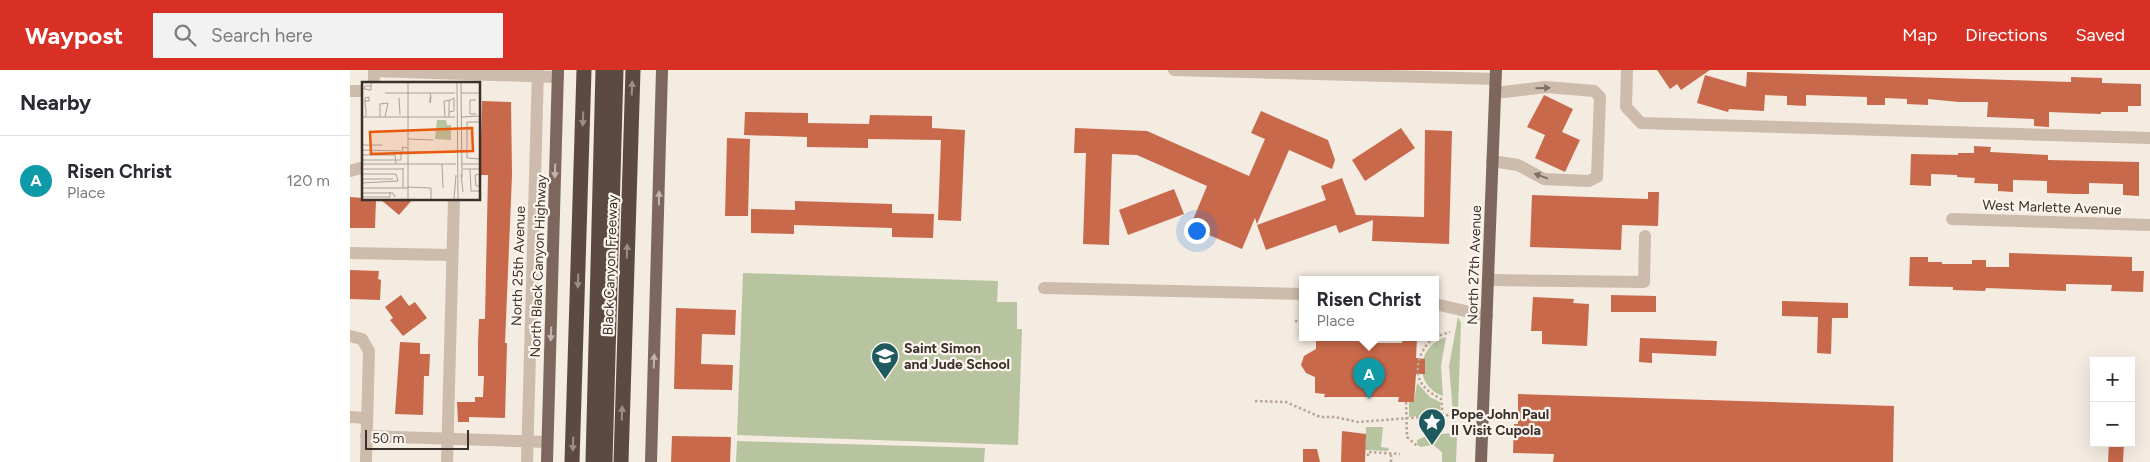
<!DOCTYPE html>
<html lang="en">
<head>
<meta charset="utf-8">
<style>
  :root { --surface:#fff; --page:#f2f2f3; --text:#2b2b33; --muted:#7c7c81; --line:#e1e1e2; --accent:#d93025 }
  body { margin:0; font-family:Figtree,sans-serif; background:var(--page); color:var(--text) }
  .controls { position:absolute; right:15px; bottom:15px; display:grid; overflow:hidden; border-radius:0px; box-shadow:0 5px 20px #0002 }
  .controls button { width:45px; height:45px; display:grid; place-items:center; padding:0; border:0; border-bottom:1px solid var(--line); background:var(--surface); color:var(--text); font:25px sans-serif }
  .scale { position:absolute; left:15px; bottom:12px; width:104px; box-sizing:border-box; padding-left:5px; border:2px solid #3b302b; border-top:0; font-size:14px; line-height:18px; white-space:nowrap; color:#3b302b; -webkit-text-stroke:4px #fbf5ee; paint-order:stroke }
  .you { position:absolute; left:846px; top:160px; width:18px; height:18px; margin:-12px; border:4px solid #fff; border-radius:50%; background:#1a73e8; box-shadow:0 0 0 8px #1a73e833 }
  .badge { display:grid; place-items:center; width:32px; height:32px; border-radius:50%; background:var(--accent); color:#fff; font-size:16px; font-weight:700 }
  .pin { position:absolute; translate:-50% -41px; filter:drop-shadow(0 1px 2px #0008) }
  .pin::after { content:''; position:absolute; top:26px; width:18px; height:15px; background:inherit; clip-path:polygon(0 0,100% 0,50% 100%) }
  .popup { position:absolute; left:949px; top:206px; width:140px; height:65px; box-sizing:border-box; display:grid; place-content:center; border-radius:0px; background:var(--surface); filter:drop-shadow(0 1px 4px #0005); font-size:16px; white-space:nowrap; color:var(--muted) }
  .popup b { font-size:19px; color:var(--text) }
  .popup::after { content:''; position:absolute; left:50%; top:100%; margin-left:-10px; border:10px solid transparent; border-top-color:var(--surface) }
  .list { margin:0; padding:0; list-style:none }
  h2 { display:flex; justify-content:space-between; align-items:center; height:65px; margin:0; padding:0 20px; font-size:21px }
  h2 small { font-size:16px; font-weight:400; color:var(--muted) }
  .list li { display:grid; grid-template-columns:32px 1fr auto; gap:15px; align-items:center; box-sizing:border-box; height:90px; padding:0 20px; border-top:1px solid var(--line) }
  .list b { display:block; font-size:19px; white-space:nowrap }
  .list p { margin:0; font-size:16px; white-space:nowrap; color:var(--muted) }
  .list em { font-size:16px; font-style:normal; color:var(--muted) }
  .icon { flex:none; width:28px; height:28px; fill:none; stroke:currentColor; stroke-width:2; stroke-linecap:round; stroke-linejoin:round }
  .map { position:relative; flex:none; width:1800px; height:392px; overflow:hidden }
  header { display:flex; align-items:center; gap:30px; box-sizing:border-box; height:70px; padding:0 25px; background:var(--accent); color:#fff }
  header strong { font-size:24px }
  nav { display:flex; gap:28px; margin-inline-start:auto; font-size:18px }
  .search { width:350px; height:45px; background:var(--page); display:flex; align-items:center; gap:12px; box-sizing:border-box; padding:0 18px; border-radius:0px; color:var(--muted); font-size:19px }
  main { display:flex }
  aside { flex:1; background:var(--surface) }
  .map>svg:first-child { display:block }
  .green { fill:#b8c4a0 }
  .building { fill:#c8694b }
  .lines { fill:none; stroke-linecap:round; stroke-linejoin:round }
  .path { stroke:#b9a596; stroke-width:2.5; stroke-dasharray:2.5 2.5; stroke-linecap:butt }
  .minor { stroke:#cdbbac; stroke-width:12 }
  .major { stroke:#7d675c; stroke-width:12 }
  .highway { stroke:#5c4a42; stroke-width:15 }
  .oneway { fill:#9c8e87 }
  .oneway2 { fill:#7d6f65 }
  .oneway3 { fill:#c2b5ac }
  .labels { text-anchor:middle; stroke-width:4.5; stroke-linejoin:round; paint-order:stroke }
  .street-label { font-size:14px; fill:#3b302b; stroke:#fbf5ee }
  .poi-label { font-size:14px; font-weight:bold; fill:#3b302b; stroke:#fbf5ee; text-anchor:start }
  .inset-road { fill:none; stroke:#aaa098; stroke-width:1 }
  .view { fill:#e8590c; fill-opacity:0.15; stroke:#e8590c; stroke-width:2.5 }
  .inset-edge { fill:none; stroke:#3b302b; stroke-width:2.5 }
</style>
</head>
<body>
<header>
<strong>Waypost</strong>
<div class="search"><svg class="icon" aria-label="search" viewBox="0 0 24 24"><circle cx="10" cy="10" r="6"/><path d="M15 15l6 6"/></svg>Search here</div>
<nav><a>Map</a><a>Directions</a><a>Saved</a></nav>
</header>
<main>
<aside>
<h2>Nearby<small></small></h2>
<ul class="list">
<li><span class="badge" style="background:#0f9aa8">A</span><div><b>Risen Christ</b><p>Place</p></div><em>120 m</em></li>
</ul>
</aside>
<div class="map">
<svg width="1800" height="392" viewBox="0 0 1800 392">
  <rect width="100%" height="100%" fill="#f4ebe1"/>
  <g class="green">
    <path d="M 393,203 L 648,211 L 647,232 L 667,232 L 667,259 L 672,259 L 668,375 L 387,365 Z"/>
    <path d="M 1108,247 L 1111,253 L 1108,340 L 1103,343 L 1099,296 Z"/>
    <path d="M 1096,267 L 1091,296 L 1093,326 C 1063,316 1066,276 1096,267 Z"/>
    <path d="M 1067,313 L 1080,327 L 1090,332 L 1091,344 L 1059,347 L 1059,332 L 1064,332 Z"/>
    <path d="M 1016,357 L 1033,357 L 1031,377 L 1039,378 L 1038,381 L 1015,380 Z"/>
    <path d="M 1104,363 L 1107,368 L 1106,392 L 1092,392 L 1092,382 L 1083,375 L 1070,377 L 1067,374 L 1067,370 L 1079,365 Z"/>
    <path d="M 387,371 L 635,378 L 634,392 L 386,392 Z"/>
  </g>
  <g class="building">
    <path d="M 1307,0 L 1360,0 L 1331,20 L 1327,14 L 1320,19 Z"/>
    <path d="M 1397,2 L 1721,12 L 1721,7 L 1752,8 L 1752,13 L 1791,14 L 1791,36 L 1778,36 L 1778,42 L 1751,42 L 1751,44 L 1699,42 L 1699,57 L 1684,56 L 1684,49 L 1637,47 L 1638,32 L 1609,32 L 1578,29 L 1578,35 L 1557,34 L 1557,29 L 1535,28 L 1535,35 L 1517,35 L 1517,27 L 1456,25 L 1456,36 L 1437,35 L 1437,26 L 1415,25 L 1414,41 L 1379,39 L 1378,42 L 1347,33 L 1355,5 L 1396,17 Z"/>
    <path d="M 1194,25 L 1223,39 L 1212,62 L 1230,70 L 1215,102 L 1185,88 L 1195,65 L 1177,57 Z"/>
    <path d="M 132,31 L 161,32 L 162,105 L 155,273 L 157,273 L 155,348 L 119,347 L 119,352 L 108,352 L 107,332 L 125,332 L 125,327 L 133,327 L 134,306 L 128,306 L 128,272 L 129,249 L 135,249 L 138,105 L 130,105 Z"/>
    <path d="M 911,41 L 978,70 L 985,90 L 982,99 L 939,80 L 907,154 L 905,148 L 892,179 L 840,157 L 857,116 L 787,85 L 762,84 L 759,175 L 733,174 L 736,83 L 724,83 L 725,58 L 797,61 L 899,106 L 915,69 L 901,63 Z"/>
    <path d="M 395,42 L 458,43 L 458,53 L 519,54 L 520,45 L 582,46 L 582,58 L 615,60 L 611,151 L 588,150 L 591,70 L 518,69 L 518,78 L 457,77 L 457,67 L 394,65 Z"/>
    <path d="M 1051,58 L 1065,78 L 1015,111 L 1002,90 Z"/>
    <path d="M 1075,60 L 1102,61 L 1099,174 L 1022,171 L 1023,150 L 989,163 L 986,155 L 916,180 L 907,155 L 976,130 L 971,116 L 992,108 L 1006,145 L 1074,147 Z"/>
    <path d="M 377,68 L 400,69 L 398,146 L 375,146 Z"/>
    <path d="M 1624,76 L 1641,77 L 1640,82 L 1698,85 L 1698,90 L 1789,92 L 1789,126 L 1773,125 L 1773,114 L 1739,113 L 1739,124 L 1724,124 L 1697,123 L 1697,111 L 1663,110 L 1663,122 L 1648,121 L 1648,114 L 1624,113 L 1625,108 L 1607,107 L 1607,105 L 1581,104 L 1581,116 L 1560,115 L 1561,84 L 1608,85 L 1608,83 L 1624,83 Z"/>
    <path d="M 824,119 L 834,144 L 778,165 L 769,140 Z"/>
    <path d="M 1298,122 L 1309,122 L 1308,156 L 1272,155 L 1271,180 L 1180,177 L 1182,125 L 1298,129 Z"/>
    <path d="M 0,127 L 26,129 L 25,158 L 0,158 Z"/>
    <path d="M 30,129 L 63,129 L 49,145 Z"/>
    <path d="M 445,131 L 542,134 L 542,143 L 584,144 L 583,168 L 542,167 L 542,158 L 444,155 L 444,164 L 401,163 L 401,139 L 445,140 Z"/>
    <path d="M 1659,183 L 1782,187 L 1782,201 L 1794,201 L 1793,222 L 1761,221 L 1762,215 L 1716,214 L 1716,221 L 1636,218 L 1635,221 L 1603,220 L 1603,217 L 1559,216 L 1560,187 L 1578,187 L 1578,192 L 1592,192 L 1592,194 L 1622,194 L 1622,190 L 1636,190 L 1636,197 L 1659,197 Z"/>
    <path d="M 0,200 L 29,201 L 28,209 L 31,210 L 30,230 L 0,229 Z"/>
    <path d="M 51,225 L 59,236 L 65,232 L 77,248 L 53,266 L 40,250 L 43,248 L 35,237 Z"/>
    <path d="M 1261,225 L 1306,226 L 1306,242 L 1261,242 Z"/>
    <path d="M 1183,227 L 1224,229 L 1223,233 L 1239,234 L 1237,276 L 1192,274 L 1192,261 L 1181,261 Z"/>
    <path d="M 1432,231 L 1498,233 L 1498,248 L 1482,248 L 1481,284 L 1467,283 L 1468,247 L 1432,246 Z"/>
    <path d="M 326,238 L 386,240 L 385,265 L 352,264 L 351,294 L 383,295 L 382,320 L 324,319 Z"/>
    <path d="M 966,268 L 1026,268 L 1026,273 L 1052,273 L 1053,268 L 1067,268 L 1066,288 L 1075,289 L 1075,304 L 1066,304 L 1064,332 L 1048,332 L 1049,327 L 974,327 L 975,324 L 965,323 L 965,307 L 956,303 L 951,295 L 954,286 L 966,279 Z"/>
    <path d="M 1290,268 L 1367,271 L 1366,286 L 1302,283 L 1302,293 L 1289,292 Z"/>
    <path d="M 50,272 L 70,273 L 70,284 L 80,284 L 79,306 L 74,306 L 73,345 L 45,344 Z"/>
    <path d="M 1168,324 L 1544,336 L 1543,392 L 1203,392 L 1204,384 L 1163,383 L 1164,354 L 1168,354 Z"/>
    <path d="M 992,361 L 1016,364 L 1015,392 L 991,392 Z"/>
    <path d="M 322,366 L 381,367 L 380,392 L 321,392 Z"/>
    <path d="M 1759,373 L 1774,373 L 1773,392 L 1758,392 Z"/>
    <path d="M 953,379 L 967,379 L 970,392 L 953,392 Z"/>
  </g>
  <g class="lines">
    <g class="path">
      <path d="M 945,251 L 953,251"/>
      <path d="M 1085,267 L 1100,262"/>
      <path d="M 1084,268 C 1071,277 1062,300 1072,314 C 1077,321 1084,325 1091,329 L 1093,346"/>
      <path d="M 905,331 L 936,332 L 970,347 L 985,347 L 1008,352 L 1099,345"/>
      <path d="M 1056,332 L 1057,367 L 1067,376"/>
      <path d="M 1018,386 L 1018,382 L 1050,384"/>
      <path d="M 1041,392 L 1041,383"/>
    </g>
    <g class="minor">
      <path d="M 824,0 L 1145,9"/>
      <path d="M 1277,0 L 1276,37 L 1291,53 L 1800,68"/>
      <path d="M 24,1 L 208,7"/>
      <path d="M 24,14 L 24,0"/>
      <path d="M 0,21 L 14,21"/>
      <path d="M 1142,91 L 1168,95 L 1194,109 L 1239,111 L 1247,107 L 1250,27 L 1244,21 L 1196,17 L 1145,23"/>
      <path d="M 0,101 L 14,97"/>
      <path d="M 1602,149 L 1800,155"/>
      <path d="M 0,183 L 102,185"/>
      <path d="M 1138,210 L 1294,212 L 1295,166"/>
      <path d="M 694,218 L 953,224"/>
      <path d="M 1085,234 L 1137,246"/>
      <path d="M 0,266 L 12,269 L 19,281 L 16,392"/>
      <path d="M 0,347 L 17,348"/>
      <path d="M 16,366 L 197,372"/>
      <path d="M 97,392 L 104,129"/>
      <path d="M 177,392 L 188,0"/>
    </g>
    <g class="major">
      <path d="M 197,392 L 208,0"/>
      <path d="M 301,392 L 312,0"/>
      <path d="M 1131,392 L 1146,0"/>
    </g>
    <g class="highway">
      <path d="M 222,392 L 234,0"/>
      <path d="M 243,392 L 253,0"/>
      <path d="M 255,392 L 266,0"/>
      <path d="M 271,392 L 283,0"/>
    </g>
  </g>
  <defs><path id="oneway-solid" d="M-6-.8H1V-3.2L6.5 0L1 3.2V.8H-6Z" transform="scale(1.25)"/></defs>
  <g class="oneway">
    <use href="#oneway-solid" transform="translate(282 18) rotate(-88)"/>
    <use href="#oneway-solid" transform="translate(233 49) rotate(92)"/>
    <use href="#oneway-solid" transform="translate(277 181) rotate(-88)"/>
    <use href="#oneway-solid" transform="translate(228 211) rotate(92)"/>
    <use href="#oneway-solid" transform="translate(272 343) rotate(-88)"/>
    <use href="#oneway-solid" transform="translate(223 374) rotate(92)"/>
  </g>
  <g class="oneway2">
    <use href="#oneway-solid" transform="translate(1193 18) rotate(-2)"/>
    <use href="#oneway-solid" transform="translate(1191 106) rotate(-160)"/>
  </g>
  <g class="oneway3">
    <use href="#oneway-solid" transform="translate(205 101) rotate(92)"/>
    <use href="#oneway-solid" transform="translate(309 128) rotate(-89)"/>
    <use href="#oneway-solid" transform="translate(201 264) rotate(92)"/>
    <use href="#oneway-solid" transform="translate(304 291) rotate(-88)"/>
  </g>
  <defs>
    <g id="school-pin" transform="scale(1.4375)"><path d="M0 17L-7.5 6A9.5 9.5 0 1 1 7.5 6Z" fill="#1f5a5e" stroke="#fbf5ee"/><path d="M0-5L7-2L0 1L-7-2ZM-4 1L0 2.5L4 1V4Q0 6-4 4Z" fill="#fff"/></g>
    <g id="sight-pin" transform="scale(1.4375)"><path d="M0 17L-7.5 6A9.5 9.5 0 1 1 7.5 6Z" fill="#1f5a5e" stroke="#fbf5ee"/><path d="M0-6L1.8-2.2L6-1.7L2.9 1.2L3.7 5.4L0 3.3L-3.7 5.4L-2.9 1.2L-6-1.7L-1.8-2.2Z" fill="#fff"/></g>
  </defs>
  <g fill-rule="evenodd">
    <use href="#school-pin" x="535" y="286"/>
    <use href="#sight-pin" x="1082" y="352"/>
  </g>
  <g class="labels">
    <g class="street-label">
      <text transform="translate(1702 137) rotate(2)" y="5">West Marlette Avenue</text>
      <text transform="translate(260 195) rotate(-88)" y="5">Black Canyon Freeway</text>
      <text transform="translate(1124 195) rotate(-88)" y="5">North 27th Avenue</text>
      <text transform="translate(168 196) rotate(-88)" y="5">North 25th Avenue</text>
      <text transform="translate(188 196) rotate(-88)" y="5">North Black Canyon Highway</text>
    </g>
    <g class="poi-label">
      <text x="554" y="283">Saint Simon<tspan x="554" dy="16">and Jude School</tspan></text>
      <text x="1101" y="349">Pope John Paul<tspan x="1101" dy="16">II Visit Cupola</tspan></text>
    </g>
  </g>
  <g transform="translate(12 12)">
    <rect width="118" height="118" fill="#f4ebe1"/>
    <path d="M 75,38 L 84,38 L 85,43 L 89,43 L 89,58 L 73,57 Z" fill="#b8c4a0"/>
    <path class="inset-road" d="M 46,0 L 46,117M 95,0 L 96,117M 99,0 L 100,95M 9,4 L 3,4 L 2,7 L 9,8 L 9,0M 23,11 L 93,11M 68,11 L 69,15 L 68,21 L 68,15M 99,11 L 118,11M 37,16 L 38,33M 114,18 L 108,18 L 108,32 L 114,32M 3,19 L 7,19 L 7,15 L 3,16 L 3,21 L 4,29 L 4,35M 0,35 L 93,35M 18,35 L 18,22 L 26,21 L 23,35M 83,35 L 82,19 L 88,18M 87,35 L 87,19 L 92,16 L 92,29 L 87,30M 99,35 L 118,34M 118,40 L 105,40 L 105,76 L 118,77M 46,57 L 71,58M 0,63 L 20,63M 0,68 L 39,69 L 39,78 L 0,78M 46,70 L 94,70M 46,70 L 41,70 L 40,65 L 46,66M 0,73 L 33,73 L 34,82M 0,82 L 94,82M 80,82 L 81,106M 100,82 L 118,82M 41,86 L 41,106M 0,87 L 41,87M 101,87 L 118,87M 108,87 L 109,109 L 118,109M 0,92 L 34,92 L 36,99 L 0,101M 99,92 L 101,110M 118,92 L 113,93 L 114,104 L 118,104M 0,97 L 31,97M 46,105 L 69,106 L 69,117M 0,106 L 46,106M 0,111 L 31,111 L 33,115M 0,115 L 28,115 L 28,110M 92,117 L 94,93"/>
    <path class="view" d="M 110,46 L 111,69 L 9,72 L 8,50 Z"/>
    <rect width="118" height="118" class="inset-edge"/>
  </g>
</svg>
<div class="controls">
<button>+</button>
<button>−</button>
</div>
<div class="scale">50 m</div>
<div class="you"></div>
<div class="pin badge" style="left:1019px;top:329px;background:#0f9aa8">A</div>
<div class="popup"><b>Risen Christ</b>Place</div>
</div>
</main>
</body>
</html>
